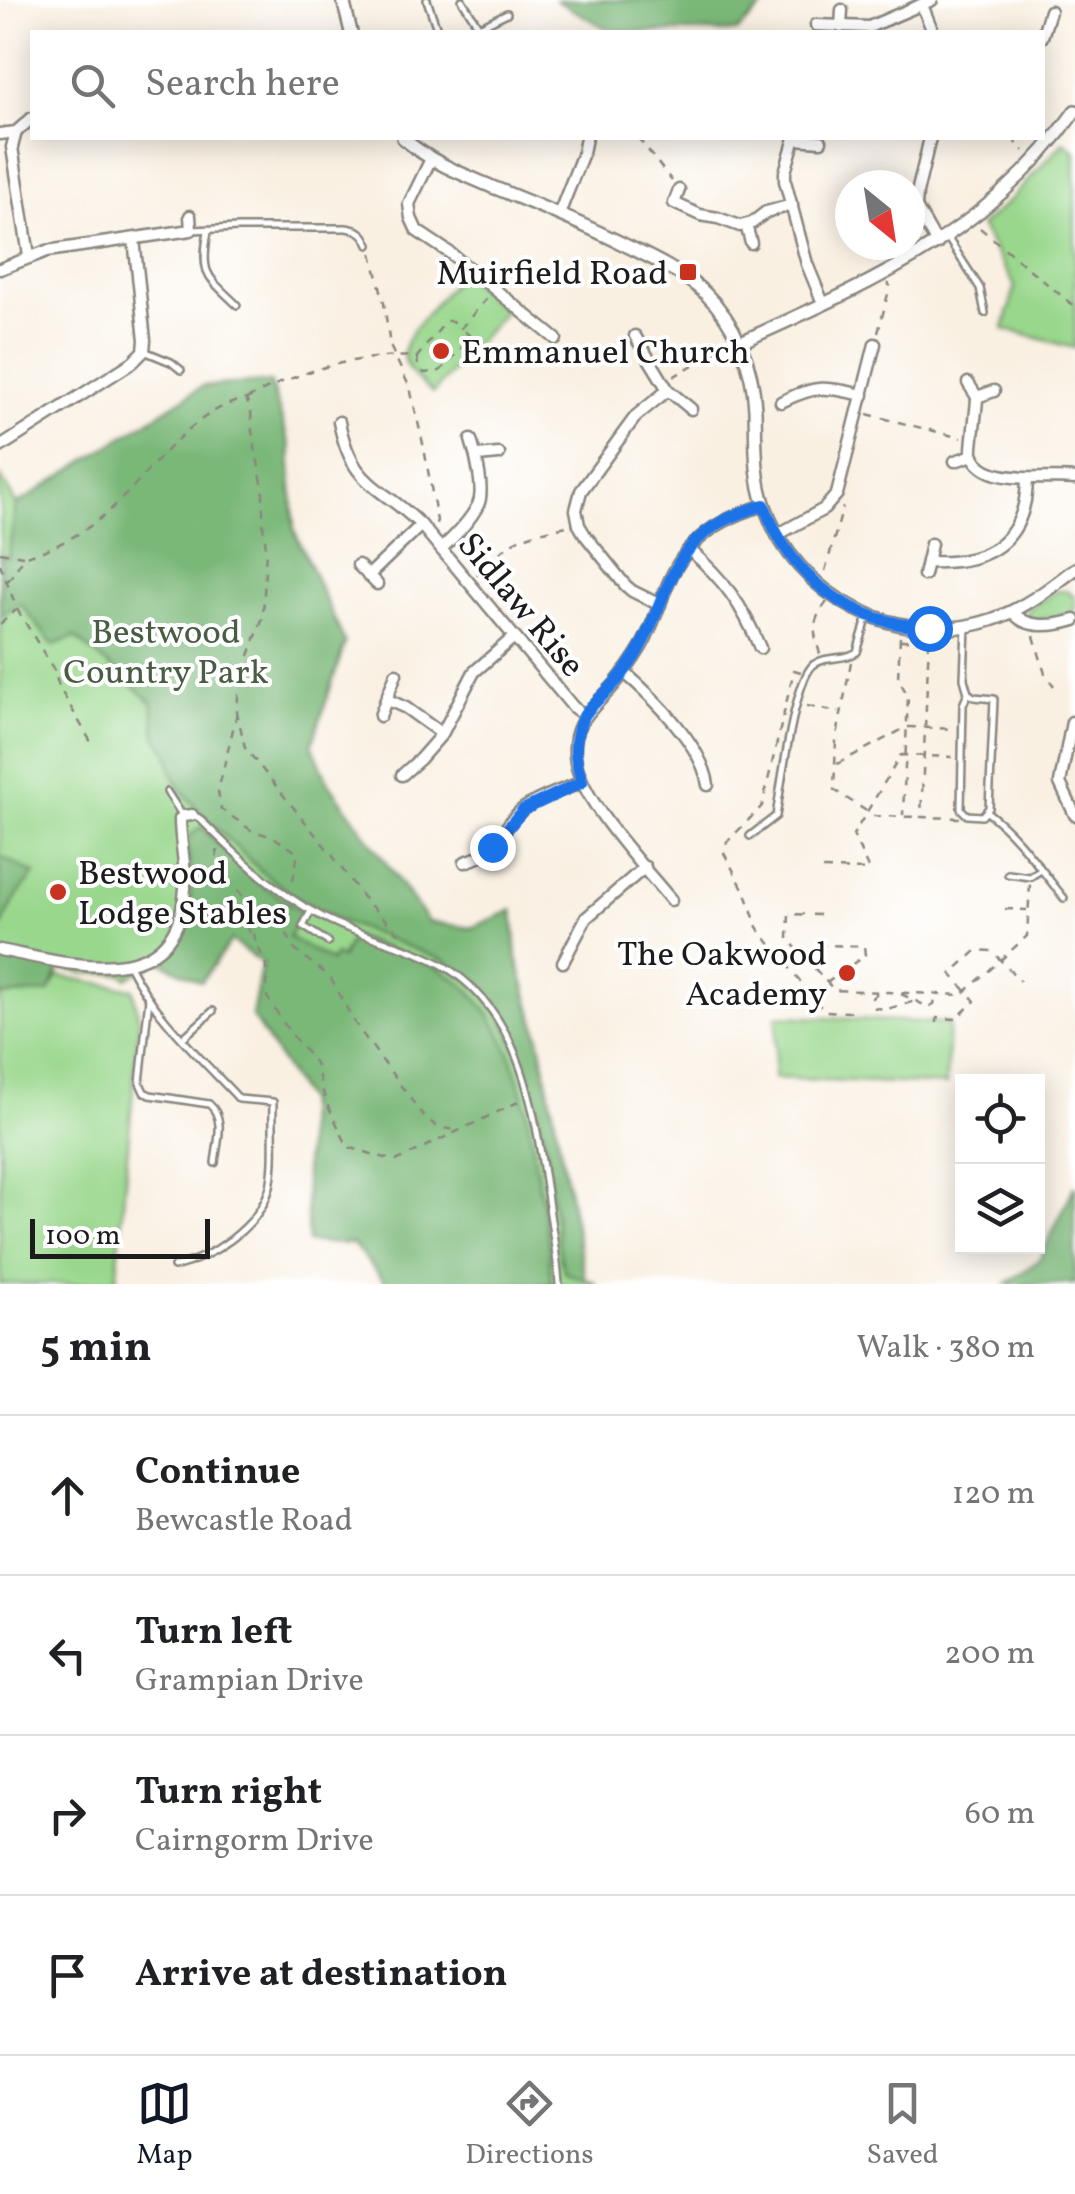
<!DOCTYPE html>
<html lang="en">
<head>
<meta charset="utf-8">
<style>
  :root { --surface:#fff; --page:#f6f6f6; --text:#202124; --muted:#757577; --line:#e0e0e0; --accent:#111827 }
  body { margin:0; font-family:Vollkorn,serif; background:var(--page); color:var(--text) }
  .controls { position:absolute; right:30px; bottom:30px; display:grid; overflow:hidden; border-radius:0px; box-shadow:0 5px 25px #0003 }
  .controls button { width:90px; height:90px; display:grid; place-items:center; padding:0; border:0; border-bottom:2px solid var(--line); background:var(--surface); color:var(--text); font:50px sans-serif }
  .compass { position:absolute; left:835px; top:170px; width:90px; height:90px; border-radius:50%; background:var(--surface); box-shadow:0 5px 25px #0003; rotate:150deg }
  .scale { position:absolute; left:30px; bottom:25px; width:180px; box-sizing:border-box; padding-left:10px; border:5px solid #1c1c1c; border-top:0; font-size:28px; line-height:35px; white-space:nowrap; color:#1c1c1c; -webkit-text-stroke:8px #fff; paint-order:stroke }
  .stop { position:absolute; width:30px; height:30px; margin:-22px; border:8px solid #1a73e8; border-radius:50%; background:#fff }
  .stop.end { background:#1a73e8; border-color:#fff; box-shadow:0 2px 10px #0008 }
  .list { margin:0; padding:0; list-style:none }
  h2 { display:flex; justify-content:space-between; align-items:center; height:130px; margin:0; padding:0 40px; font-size:42px }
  h2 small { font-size:32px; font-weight:400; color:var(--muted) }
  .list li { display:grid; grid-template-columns:65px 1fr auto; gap:30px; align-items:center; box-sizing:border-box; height:160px; padding:0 40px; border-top:2px solid var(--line) }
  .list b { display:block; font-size:38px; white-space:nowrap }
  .list p { margin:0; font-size:32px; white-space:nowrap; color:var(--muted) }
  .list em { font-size:32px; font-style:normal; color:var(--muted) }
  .icon { flex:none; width:55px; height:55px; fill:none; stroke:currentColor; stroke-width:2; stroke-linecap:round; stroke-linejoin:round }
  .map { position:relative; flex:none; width:1075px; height:1284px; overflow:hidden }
  .search { position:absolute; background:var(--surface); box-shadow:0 5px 25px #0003; left:30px; right:30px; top:30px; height:110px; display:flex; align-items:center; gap:25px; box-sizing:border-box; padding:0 35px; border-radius:0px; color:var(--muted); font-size:38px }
  .sheet { height:770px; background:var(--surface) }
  nav { display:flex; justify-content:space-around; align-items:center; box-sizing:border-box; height:140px; border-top:2px solid var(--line); background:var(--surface); font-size:28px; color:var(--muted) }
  nav a { display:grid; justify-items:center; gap:5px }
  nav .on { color:var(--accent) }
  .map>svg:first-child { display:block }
  .green { fill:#99d78c; stroke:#5a7a54; stroke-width:2.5 }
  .forest { fill:#7ab878; stroke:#4b6a4a; stroke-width:2.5 }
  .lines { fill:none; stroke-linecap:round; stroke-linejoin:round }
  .service-casing { stroke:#8a867f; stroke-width:10 }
  .minor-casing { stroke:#8a867f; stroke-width:15 }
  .tertiary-casing { stroke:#8a867f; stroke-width:16 }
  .path { stroke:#8a867f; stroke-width:2.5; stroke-dasharray:8 8; stroke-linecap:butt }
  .service { stroke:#fff; stroke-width:5 }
  .minor { stroke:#fff; stroke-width:10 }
  .tertiary { stroke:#fff; stroke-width:11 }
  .route { stroke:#1a73e8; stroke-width:12 }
  .poi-dot { fill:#c8321e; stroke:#fff; stroke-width:4 }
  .labels { text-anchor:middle; stroke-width:8; stroke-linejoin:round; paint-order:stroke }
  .poi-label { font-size:35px; fill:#1c1c1c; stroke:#fff; text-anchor:end }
  .street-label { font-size:35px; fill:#1c1c1c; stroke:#fff }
  .park-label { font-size:35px; fill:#485d43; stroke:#fff }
</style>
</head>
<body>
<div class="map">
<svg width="1075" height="1284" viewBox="0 0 1075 1284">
  <rect width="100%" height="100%" fill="#fff"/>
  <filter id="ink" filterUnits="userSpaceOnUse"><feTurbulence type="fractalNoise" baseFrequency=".01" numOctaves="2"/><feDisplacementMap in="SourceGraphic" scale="20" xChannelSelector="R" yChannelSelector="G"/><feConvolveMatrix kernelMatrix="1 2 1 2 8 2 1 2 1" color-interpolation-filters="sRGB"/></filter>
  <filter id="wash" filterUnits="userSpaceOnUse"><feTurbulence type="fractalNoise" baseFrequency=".0048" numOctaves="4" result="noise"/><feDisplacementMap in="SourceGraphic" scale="40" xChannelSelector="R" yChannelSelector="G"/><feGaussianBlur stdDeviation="2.25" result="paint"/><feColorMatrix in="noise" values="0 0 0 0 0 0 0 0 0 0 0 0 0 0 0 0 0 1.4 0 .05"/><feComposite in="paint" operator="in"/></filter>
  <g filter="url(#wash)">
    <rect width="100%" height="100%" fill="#f9f0e2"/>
    <g class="green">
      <path d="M 1064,142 L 1075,151 L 1075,348 L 1004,329 L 1015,286 L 980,226 L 1009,201 Z"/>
      <path d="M 461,273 L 505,311 L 433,393 C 397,364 394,351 425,316 C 437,302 449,287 461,273 Z"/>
      <path d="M 270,382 L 290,446 L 294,530 L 345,643 L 312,744 L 328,782 L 428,922 L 471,928 L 513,910 L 517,958 L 539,1037 L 585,1278 L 597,1284 L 387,1284 L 353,1244 L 308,1242 L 305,1178 L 306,1101 L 252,1016 L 262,963 L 231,940 L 181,937 C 167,957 148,967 127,978 L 123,974 L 84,973 L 0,956 L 0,476 L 17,505 L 203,386 Z"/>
      <path d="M 1056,591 L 1066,591 L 1075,597 L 1074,615 L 1032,620 L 1026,614 L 1029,609 Z"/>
      <path d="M 58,976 L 133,989 L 139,1020 L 116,1284 L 0,1284 L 0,996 L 49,992 Z"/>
      <path d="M 777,1016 L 949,1023 L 946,1085 L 774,1078 Z"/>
    </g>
    <g class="forest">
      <path d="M 555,0 L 770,0 L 737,32 L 613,32 Z"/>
      <path d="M 270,382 L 290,446 L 294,530 L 345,643 L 312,744 L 328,782 L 428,922 L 471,928 L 513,910 L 517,958 L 539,1037 L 585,1279 L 565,1273 L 560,1257 L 542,1126 L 524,1063 L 498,1012 L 482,991 L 445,961 L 338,920 L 296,897 L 263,873 L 201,814 L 180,788 L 173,775 L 168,753 L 156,736 L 152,702 L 75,637 L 53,645 L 20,603 L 0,616 L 0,556 L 8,557 L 16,505 L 203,386 Z"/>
      <path d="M 201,827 L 256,881 L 302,912 L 289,937 L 331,961 L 335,955 L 341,958 L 353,936 C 384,948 426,958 453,977 C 518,1024 528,1112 539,1185 C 545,1218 551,1250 551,1284 L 387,1284 L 353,1244 L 308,1242 L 305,1178 L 306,1101 L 252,1016 L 262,963 L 231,941 L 201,982 L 159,961 C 197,926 193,886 186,839 Z"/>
      <path d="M 0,856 L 35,874 L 17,896 L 0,929 Z"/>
      <path d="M 0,956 L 60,968 L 49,992 L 0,996 Z"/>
      <path d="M 1075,1185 L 1075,1284 L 1006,1284 L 1039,1260 Z"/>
    </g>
  </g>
  <g filter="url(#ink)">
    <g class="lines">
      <g class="service-casing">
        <g id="service">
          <path d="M 427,0 L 438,32"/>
          <path d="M 462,0 L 479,27 L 507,13"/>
          <path d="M 191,230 L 239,228 L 346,228 C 359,230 364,232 369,245"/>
          <path d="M 208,231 C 200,275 207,276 237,305"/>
          <path d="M 947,237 L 980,288 L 985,313"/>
          <path d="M 144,351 L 171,362 L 181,370"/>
          <path d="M 966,626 L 964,679 L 968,693 L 963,705 L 961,809 L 967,815 L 982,816 L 989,808 L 994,699 L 974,697 L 968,693"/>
          <path d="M 167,792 L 182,815"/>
          <path d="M 987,812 C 1018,835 1040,869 1064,898"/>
          <path d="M 193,815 L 199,818 C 243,862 286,903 344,927 C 381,942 424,950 456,974 C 524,1024 535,1116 547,1193 C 551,1224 557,1253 559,1284"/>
          <path d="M 750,836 L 776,816 C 781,787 794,682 813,665 C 826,655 844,661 857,652 L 868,616"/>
          <path d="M 1008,874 L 1030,877 L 1041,870"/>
          <path d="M 311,911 L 303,926 L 328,942"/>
          <path d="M 129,965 C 154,1016 201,1058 239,1099 L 273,1102 C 272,1126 276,1168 269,1190 C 258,1228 211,1258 174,1267"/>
          <path d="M 149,998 L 140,1083 L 144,1092 L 150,1095 L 209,1104 C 226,1118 217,1143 215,1163"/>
          <path d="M 183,1038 L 213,1011"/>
        </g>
      </g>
      <g class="minor-casing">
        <g id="minor">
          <path d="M 922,5 L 933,32"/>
          <path d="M 816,25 L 869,27 L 932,0"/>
          <path d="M 841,27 L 842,10"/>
          <path d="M 1042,37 L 1050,11"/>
          <path d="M 16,132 L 12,147 L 29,256"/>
          <path d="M 0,134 L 16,132 L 32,118"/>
          <path d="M 795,138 L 785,172 L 785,181 L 807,264 L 823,303"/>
          <path d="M 930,138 L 917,193 L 916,207 L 937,244"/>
          <path d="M 795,139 L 821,141"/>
          <path d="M 431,159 L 409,204 L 411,218 L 417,231 L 450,253 L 556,339"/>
          <path d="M 679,190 L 674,203 L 700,215 L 718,218 L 740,226 L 752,223 L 766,212 L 792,205"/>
          <path d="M 559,214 L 583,153 L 586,138"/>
          <path d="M 746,225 L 751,243"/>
          <path d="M 0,269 L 47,251 L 191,230 L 190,216"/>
          <path d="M 635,336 L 668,390 L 691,409"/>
          <path d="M 968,383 L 977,397 L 994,391"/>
          <path d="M 977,397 C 977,408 971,447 972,453 C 983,488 1049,475 1075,479"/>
          <path d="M 781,402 C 815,385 826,386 863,395"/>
          <path d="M 339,422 C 353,489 379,483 421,525 L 573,707 L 584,715"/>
          <path d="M 0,447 L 133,362 L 144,351 L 145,340 L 134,239"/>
          <path d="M 477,456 L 499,454"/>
          <path d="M 955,461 L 973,455"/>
          <path d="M 777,535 L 824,509 L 837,494 L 875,344"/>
          <path d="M 441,549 C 454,537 470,521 478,505 C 485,491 476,455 471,440"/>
          <path d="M 689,549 C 724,580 742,604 760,648"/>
          <path d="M 927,562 C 987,565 1026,543 1027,479"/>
          <path d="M 358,565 L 377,584"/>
          <path d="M 924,575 L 931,544"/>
          <path d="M 368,576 L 421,525"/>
          <path d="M 660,605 L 632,591 L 625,585 L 585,535 L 579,525 L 576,510 L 581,491 L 636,416 L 668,390"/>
          <path d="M 1013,612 C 1026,630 1055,626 1075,620"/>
          <path d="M 624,672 C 653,697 703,746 708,785"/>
          <path d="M 386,699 L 406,708 L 442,734"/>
          <path d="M 380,716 L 396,674"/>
          <path d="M 1072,722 L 1060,783 L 1075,815"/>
          <path d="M 402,775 L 420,759 L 442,734 L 474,672 L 514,637"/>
          <path d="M 465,862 C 503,851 499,828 523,809 C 540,797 563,790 582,782"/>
          <path d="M 671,900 C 643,866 584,804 576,763 C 569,723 592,710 614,685 C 624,673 633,660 641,647 C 660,614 665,574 692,546 C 712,524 737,514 764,505"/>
          <path d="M 0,950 C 70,964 178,997 185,888 C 186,865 180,842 180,819 L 183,816 L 192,815"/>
          <path d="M 563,962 L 586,918 L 645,867"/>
        </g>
      </g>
      <g class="tertiary-casing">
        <g id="tertiary">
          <path d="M 343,0 L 351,32"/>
          <path d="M 403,138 C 430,162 462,174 495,188 C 540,206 584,224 627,246 C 654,259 683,273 705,293 C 736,323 753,366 755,409 C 756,442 754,475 765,506 C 795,598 900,650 991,620 C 1022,610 1049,589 1075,569"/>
          <path d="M 739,343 C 871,283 988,234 1075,111"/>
        </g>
      </g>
      <g class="path">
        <path d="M 638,138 L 672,181"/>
        <path d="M 1012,138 L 1024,151"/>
        <path d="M 980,228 L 1075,307"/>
        <path d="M 372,253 L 384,303 L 390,346 L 410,388 L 424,448 L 437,521 L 435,525"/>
        <path d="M 878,333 L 890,286 L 888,283"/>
        <path d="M 467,344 L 477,353"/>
        <path d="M 417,357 L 418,365 L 424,373 L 440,371 L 469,340 L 469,335 L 462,329"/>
        <path d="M 673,377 L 726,345"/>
        <path d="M 247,399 C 298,371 359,353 417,357 L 446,321 L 452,321 L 461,328 L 488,297"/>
        <path d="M 867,414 L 961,438"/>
        <path d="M 0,552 L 23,556"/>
        <path d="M 0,564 L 17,609 L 54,670 L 59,687 L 91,742"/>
        <path d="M 825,571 L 843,507"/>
        <path d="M 477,575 C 488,565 500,551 513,542 C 524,535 554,528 568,526"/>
        <path d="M 8,581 L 25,556 C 52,550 80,535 102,517 C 147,480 186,411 246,399 L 251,411 L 252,431 L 263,488 L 263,523 L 266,548 L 263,617 L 239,683 L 237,712 L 245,748 L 332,855 L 365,900 L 402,936"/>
        <path d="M 0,624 L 16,610"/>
        <path d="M 1034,636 L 1045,674 L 1054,686"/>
        <path d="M 900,637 L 898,678 L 908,696 L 903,815"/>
        <path d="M 900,640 L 927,641"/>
        <path d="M 929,640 L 921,817 L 960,818"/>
        <path d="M 820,654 C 813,630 811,622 827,602"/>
        <path d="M 851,662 L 836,741 L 834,790 L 874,816 L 919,817"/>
        <path d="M 801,672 L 794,670 L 762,806 L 727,842 L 724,853 L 747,896 L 757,927 L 824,1011 L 850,1012 L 850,1019"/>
        <path d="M 807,706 L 839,712"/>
        <path d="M 237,713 L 218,791 L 221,809 L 251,830 L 275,838 L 298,853 L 292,887"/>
        <path d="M 837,764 L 907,727 L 955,729"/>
        <path d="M 218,850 L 215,862 L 248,903 L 255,939 L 266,965 L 267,997 L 288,1030 L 315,1063 L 326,1102 L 348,1147 L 396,1161 L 520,1101"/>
        <path d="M 823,869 L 869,870 L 853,835 L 901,755 L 952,757"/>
        <path d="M 288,904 L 281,923 L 295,950 L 330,977 L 356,1025 L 424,1117 L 439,1128 L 460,1130"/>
        <path d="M 1005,909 L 1027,910"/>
        <path d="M 820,915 L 789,914 L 788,939 L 834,990 L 962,995 L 1027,936 L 1030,884"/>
        <path d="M 189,925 L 210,914 L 240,918 L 253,936"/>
        <path d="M 805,956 L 819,945 L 864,946 L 865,955 L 828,982"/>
        <path d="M 877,993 L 872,998 L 875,1008 L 887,1009 L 915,1001"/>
        <path d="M 901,994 L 928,1007 L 934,1004 L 935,999 L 933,995"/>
        <path d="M 937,1023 L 937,1018 L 956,1019 L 975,1001 L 951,974 L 977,950 L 992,951 L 1020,981"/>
      </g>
      <use href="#service" class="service"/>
      <use href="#minor" class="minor"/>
      <use href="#tertiary" class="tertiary"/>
    </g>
  </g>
  <g class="lines" filter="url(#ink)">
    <path class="route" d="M 492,847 L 523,810 L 582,782 C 575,761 573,743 581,722 C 587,707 601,698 611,687 C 620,678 628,667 635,656 C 659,619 665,573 696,541 C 715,522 739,513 764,505 C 791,579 851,623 929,628"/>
  </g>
  <g class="poi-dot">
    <rect x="678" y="262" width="20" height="20" rx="5"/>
    <circle cx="441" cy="351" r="10"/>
    <circle cx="58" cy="892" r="10"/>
    <circle cx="847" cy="973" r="10"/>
  </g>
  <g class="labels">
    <g class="poi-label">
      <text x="668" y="284">Muirfield Road</text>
      <text x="461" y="363" text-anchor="start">Emmanuel Church</text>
      <text x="78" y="884" text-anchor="start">Bestwood<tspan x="78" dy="40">Lodge Stables</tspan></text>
      <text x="827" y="965">The Oakwood<tspan x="827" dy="40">Academy</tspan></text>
    </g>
    <g class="street-label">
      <text transform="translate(522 604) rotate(50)" y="12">Sidlaw Rise</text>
    </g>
    <g class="park-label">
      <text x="166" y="643">Bestwood<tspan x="166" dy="40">Country Park</tspan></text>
    </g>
  </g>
</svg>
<div class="controls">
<button><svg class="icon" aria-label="locate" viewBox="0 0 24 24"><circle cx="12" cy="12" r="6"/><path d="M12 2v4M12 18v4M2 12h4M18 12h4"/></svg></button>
<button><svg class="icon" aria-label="layers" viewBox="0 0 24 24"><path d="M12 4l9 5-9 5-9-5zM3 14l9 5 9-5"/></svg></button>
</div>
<svg class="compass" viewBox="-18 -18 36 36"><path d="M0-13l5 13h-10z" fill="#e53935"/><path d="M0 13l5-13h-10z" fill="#757577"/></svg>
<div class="scale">100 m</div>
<div class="stop" style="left:929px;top:628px"></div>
<div class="stop end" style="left:492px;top:847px"></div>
<div class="search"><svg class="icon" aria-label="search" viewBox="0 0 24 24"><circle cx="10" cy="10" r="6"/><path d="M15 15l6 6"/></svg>Search here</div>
</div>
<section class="sheet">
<h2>5 min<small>Walk · 380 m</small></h2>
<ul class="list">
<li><svg class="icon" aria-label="ahead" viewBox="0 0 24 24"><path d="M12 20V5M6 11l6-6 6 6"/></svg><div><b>Continue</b><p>Bewcastle Road</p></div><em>120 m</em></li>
<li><svg class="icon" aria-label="left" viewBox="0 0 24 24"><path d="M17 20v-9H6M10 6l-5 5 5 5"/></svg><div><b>Turn left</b><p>Grampian Drive</p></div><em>200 m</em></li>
<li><svg class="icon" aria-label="right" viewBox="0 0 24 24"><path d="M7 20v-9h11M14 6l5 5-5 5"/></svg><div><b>Turn right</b><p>Cairngorm Drive</p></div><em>60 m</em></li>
<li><svg class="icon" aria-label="arrive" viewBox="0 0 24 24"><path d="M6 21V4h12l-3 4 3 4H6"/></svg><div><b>Arrive at destination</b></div></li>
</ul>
</section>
<nav>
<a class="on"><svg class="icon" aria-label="map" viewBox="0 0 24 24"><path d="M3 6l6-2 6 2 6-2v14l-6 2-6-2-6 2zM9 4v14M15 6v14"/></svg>Map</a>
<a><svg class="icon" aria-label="directions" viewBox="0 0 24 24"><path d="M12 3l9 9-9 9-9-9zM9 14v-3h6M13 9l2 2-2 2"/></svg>Directions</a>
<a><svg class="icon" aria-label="saved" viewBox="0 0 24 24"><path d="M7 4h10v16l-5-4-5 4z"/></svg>Saved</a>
</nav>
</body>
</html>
